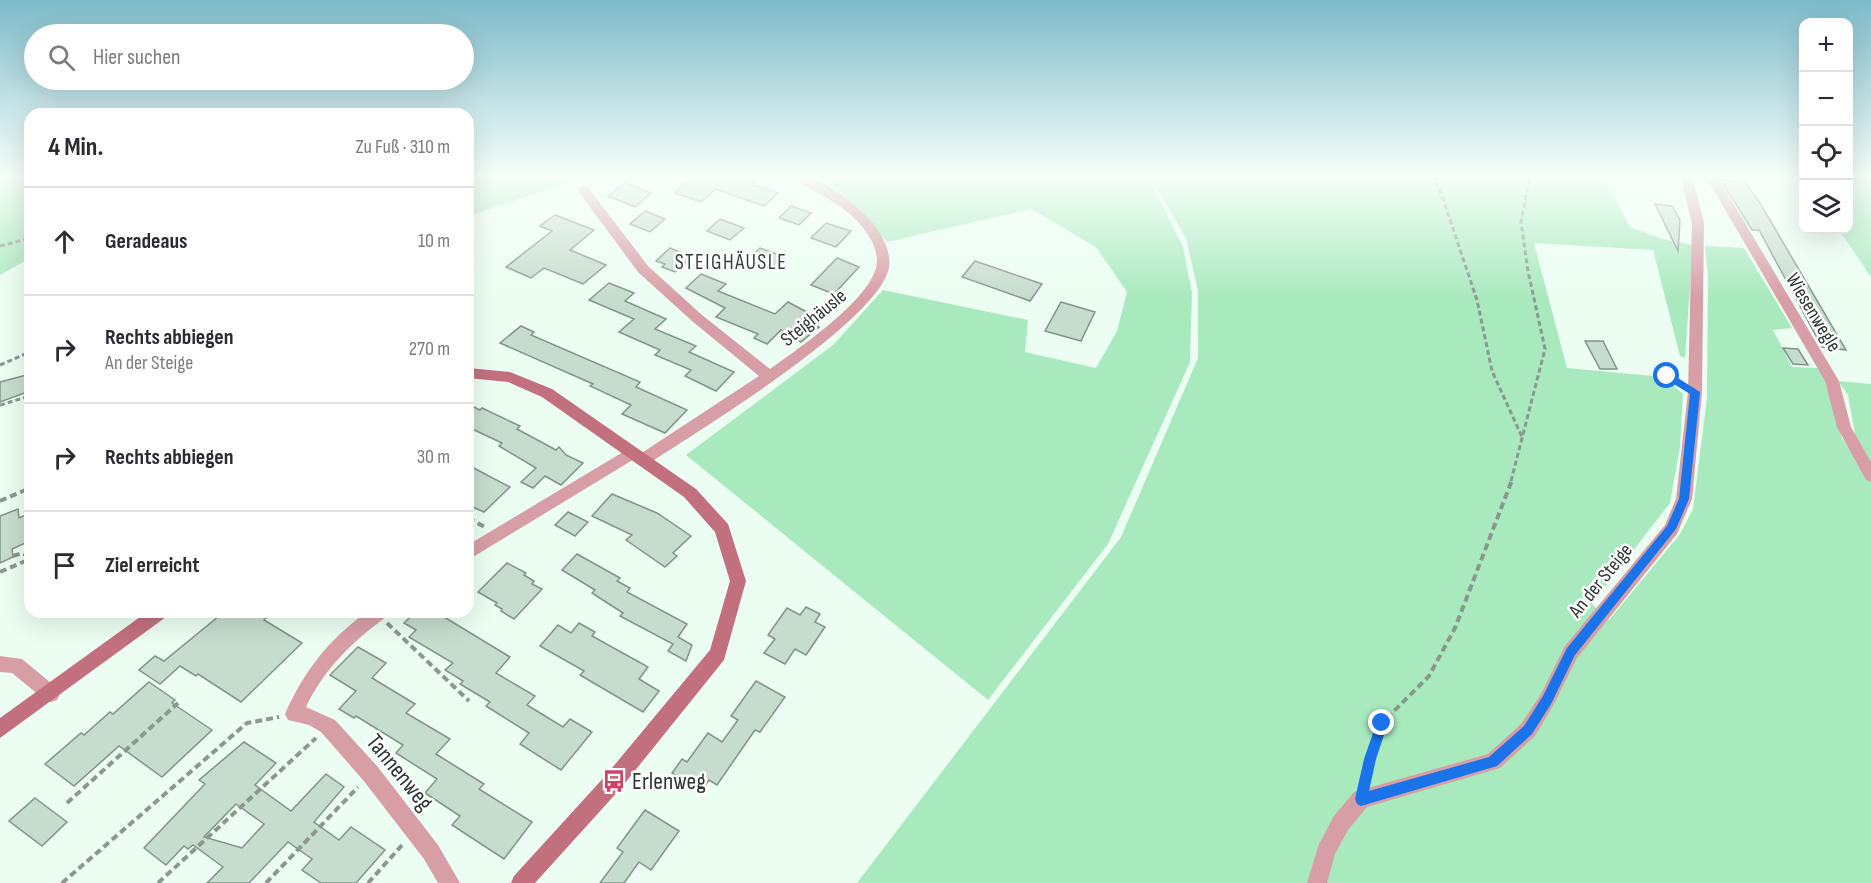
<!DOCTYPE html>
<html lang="de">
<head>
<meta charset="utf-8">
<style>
  :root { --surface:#fff; --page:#f2f2f3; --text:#2b2b33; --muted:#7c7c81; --line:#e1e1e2 }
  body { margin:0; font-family:"Sofia Sans Condensed",sans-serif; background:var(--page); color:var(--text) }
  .controls { position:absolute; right:18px; top:18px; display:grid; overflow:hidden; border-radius:12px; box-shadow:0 6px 24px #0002 }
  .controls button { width:54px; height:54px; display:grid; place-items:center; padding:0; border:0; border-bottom:2px solid var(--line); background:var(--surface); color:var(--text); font:30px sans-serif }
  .stop { position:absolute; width:18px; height:18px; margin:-14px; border:4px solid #1a73e8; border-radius:50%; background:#fff }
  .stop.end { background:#1a73e8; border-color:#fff; box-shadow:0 2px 6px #0008 }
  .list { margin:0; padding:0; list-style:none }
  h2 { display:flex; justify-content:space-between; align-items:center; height:78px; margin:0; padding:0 24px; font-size:26px }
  h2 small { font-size:20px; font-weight:400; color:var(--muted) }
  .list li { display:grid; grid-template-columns:39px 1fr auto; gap:18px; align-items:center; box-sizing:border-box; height:108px; padding:0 24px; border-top:2px solid var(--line) }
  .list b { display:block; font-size:22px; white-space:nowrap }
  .list p { margin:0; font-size:20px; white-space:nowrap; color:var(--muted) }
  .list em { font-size:20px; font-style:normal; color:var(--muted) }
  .icon { flex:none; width:33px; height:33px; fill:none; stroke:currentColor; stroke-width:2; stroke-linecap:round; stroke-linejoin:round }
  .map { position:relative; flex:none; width:1871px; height:883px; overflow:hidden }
  .search { position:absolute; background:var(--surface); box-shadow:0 6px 24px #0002; left:24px; top:24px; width:450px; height:66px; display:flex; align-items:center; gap:15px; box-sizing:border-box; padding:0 21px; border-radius:33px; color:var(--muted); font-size:22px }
  .panel { position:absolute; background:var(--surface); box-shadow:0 6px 24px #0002; left:24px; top:108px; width:450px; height:510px; border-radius:18px }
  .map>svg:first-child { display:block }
  .green { fill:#a9e9be }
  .building { fill:#c6dccd; stroke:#809586; stroke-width:1.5; fill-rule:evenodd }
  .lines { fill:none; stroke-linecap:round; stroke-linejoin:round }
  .path-far1 { stroke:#8a988f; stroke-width:3; stroke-dasharray:5 3; stroke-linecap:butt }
  .path { stroke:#8a988f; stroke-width:4; stroke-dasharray:7 4; stroke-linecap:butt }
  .street { fill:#d89ea6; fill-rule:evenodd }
  .secondary { fill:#c2707e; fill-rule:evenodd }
  .route { fill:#1a73e8 }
  .labels { text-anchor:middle; stroke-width:5; stroke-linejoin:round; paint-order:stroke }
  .street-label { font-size:20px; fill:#2c352f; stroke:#fff }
  .neighbourhood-label { font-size:21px; letter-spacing:1.5px; fill:#314337; stroke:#fff }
  .near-street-label { font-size:24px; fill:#2c352f; stroke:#fff }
  .near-poi-label { font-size:24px; fill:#2c352f; stroke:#fff; text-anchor:start }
</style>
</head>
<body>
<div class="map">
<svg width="1871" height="883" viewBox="0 0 1871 883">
  <rect width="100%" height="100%" fill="#ecfef2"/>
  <g class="green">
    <path d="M 0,175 L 30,175 L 30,258 L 0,275 Z"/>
    <path d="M 468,175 L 592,175 L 468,216 Z"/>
    <path d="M 819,175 L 1148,175 L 1183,247 L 1192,293 L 1190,362 L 1108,544 L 988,700 L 686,455 L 833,345 L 883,290 L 1028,320 L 1025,352 L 1096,368 L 1117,331 L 1127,292 L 1096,247 L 1031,209 L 887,242 L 858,208 Z"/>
    <path d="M 1149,175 L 1602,175 L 1630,227 L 1662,239 L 1693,245 L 1685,358 L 1680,356 L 1653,250 L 1534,243 L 1567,368 L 1664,377 L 1683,394 L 1680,447 L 1670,503 L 1592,604 L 1609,620 L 1680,534 L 1693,509 L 1707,398 L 1708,276 L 1705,246 L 1744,248 L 1792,328 L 1773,330 L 1792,367 L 1818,368 L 1826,380 L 1842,438 L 1871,481 L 1871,883 L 857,883 L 1121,537 L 1198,358 L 1198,291 L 1186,238 Z"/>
    <path d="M 1849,175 L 1871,175 L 1871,277 L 1839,230 L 1848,230 Z"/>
    <path d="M 1838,381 L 1871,384 L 1871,470 L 1856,440 L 1848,395 Z"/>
  </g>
  <g class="building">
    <path d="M 696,175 L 762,175 L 752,184 L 778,193 L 764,206 L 716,189 L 701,202 L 675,193 Z"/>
    <path d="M 1721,180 L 1744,181 L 1760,203 L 1846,350 L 1822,347 L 1759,230 L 1752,230 Z"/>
    <path d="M 625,183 L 651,193 L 635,207 L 608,196 Z"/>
    <path d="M 1655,204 L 1672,206 L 1680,220 L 1678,251 Z"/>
    <path d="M 791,206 L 811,213 L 799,225 L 779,218 Z"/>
    <path d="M 645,211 L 665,219 L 650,232 L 630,224 Z"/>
    <path d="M 555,215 L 594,230 L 570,250 L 606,265 L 583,284 L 544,268 L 531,278 L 506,267 L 552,231 L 540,226 Z"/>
    <path d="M 720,219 L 744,228 L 730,240 L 707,231 Z"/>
    <path d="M 826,223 L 851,231 L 836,247 L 811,238 Z"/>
    <path d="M 670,248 L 692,257 L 675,272 L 662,267 L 665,264 L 656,261 Z"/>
    <path d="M 760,248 L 785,257 L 772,270 L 747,260 Z"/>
    <path d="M 837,258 L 859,267 L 834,294 L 811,285 Z"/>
    <path d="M 975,261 L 1042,284 L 1030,301 L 962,277 Z"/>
    <path d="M 701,274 L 726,284 L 718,291 L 775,314 L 788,302 L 818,318 L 812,323 L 819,327 L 801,342 L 781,330 L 767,344 L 754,338 L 758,334 L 716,317 L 725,308 L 686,288 Z"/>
    <path d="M 609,283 L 634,293 L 625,301 L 666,319 L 655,329 L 696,346 L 689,352 L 734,372 L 716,391 L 685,376 L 691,370 L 655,355 L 660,350 L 619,332 L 634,319 L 589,300 Z"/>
    <path d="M 1061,302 L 1095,312 L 1081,341 L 1045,331 Z"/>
    <path d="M 521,326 L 534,332 L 531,335 L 640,382 L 636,387 L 687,410 L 665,433 L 622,414 L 631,405 L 590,386 L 593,384 L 500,343 Z"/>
    <path d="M 1585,341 L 1603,341 L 1617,369 L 1600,369 Z"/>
    <path d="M 1783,348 L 1798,349 L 1808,365 L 1793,364 Z"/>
    <path d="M 30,374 L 30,391 L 0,402 L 0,382 Z"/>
    <path d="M 468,404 L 480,410 L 482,408 L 520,426 L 517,429 L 556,450 L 559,447 L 566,455 L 583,463 L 561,485 L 545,476 L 533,488 L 521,482 L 536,468 L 499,446 L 502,443 L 468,427 Z"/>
    <path d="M 468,465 L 510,487 L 484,512 L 475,508 L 468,514 Z"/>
    <path d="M 612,494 L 657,513 L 691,536 L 673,553 L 677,556 L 665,567 L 626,540 L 632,535 L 592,516 Z"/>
    <path d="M 18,509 L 19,518 L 30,513 L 30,541 L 12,549 L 13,557 L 0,563 L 0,516 Z"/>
    <path d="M 568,512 L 588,522 L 575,536 L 555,525 Z"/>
    <path d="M 577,554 L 620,578 L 617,581 L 630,588 L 627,592 L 687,624 L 678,637 L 692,645 L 686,661 L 668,651 L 673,644 L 620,616 L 623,613 L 592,593 L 595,590 L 562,570 Z"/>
    <path d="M 507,563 L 526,573 L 524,575 L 534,581 L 532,584 L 542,589 L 514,619 L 501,611 L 502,609 L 495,605 L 497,603 L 478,592 Z"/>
    <path d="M 806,607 L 820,614 L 815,622 L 825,627 L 806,655 L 795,649 L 785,664 L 764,653 L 775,639 L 768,635 L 787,608 L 800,615 Z"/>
    <path d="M 224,612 L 272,612 L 264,620 L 302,643 L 241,702 L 198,674 L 196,676 L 180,666 L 160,684 L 139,670 L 155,656 L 164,661 Z"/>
    <path d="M 415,612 L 436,612 L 510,657 L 496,673 L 535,696 L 527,705 L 563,727 L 570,719 L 592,732 L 561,770 L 520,744 L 529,733 L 486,706 L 490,702 L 460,684 L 463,681 L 445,670 L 453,663 L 409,637 L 416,630 L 404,623 Z"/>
    <path d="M 579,623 L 595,632 L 592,636 L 648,667 L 639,679 L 659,691 L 643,712 L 580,675 L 584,671 L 540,646 L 558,625 L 571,633 Z"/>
    <path d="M 358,647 L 386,663 L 372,678 L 415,704 L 406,713 L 450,739 L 436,754 L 484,784 L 479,789 L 532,822 L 504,859 L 452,825 L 460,816 L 425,793 L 437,779 L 396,753 L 403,745 L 356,716 L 354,718 L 339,709 L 356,691 L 330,675 Z"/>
    <path d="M 756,681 L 785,697 L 760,732 L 755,730 L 717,785 L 709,780 L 701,791 L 672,773 L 682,759 L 687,762 L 708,733 L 722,742 L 738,720 L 731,716 Z"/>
    <path d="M 149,682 L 175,700 L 172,703 L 212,730 L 162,777 L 119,746 L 74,786 L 45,764 L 81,733 L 84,735 L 110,712 L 113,714 Z"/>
    <path d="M 244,742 L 276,763 L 255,785 L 291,811 L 326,774 L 344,787 L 314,822 L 339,840 L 351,827 L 385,850 L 356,883 L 321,883 L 302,870 L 312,859 L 288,842 L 249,883 L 207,883 L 223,867 L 193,845 L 188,849 L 184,846 L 166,865 L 144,848 L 205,784 L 199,780 ZM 236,804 L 264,824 L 242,848 L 204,837 Z"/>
    <path d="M 35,798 L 67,822 L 42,846 L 9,821 Z"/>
    <path d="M 645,810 L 679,831 L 651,870 L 639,862 L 624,883 L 600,883 L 623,852 L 617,848 Z"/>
  </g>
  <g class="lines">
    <g class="path-far1">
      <path d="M 1432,175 L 1442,196 L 1477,300 L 1492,371 L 1522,437"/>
      <path d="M 1862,175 L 1871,181"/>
      <path d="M 0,180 L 7,175"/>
      <path d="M 0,246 L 30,238"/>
      <path d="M 1661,364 L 1667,376 L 1680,384"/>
      <path d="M 0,365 L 30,352"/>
      <path d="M 0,405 L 30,396"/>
      <path d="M 1511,481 L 1545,349 L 1528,271 L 1521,222 L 1530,175"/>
    </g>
    <g class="path">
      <path d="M 0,501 L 30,488"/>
      <path d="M 468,518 L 485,527"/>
      <path d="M 13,556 L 22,553 L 30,557"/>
      <path d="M 0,572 L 30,559"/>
      <path d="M 387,623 L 469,701"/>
      <path d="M 1365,780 L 1382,723 L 1429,676 L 1455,628 L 1512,480"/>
      <path d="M 67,803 L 178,703"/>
      <path d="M 62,883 L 247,723 L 279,717"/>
      <path d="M 158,883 L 316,738"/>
      <path d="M 266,883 L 358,787"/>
      <path d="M 368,883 L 403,844"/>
    </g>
    <g class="street">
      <path d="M 791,175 C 818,174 847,197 865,215 C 878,227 892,249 889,267 C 881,320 697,432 648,464 L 638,464 L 636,458 L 468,560 L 468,545 L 628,449 L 638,449 L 640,454 L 759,376 L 692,321 L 638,272 L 579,192 L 579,186 L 587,186 L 648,266 L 702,315 L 770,369 C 798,349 867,302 876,268 C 881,249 865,228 852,216 C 835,199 806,190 791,175 Z"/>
      <path d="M 1680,175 L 1692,175 L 1704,223 L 1702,392 L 1692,499 L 1677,534 L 1577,658 L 1553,706 L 1535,736 L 1500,768 L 1367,807 L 1348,830 L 1335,854 L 1327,883 L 1307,883 L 1319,844 L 1334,816 L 1354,792 L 1488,754 L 1521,724 L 1541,694 L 1565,646 L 1665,525 L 1676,499 L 1688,392 L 1692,223 Z"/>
      <path d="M 1702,175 L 1714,175 L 1723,186 L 1839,381 L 1851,427 L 1871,462 L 1871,482 L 1866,480 L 1837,427 L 1825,381 L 1712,187 Z"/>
      <path d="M 367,612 L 389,612 L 386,617 C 352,642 324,669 306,707 L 335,720 L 377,766 L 438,845 L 460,883 L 438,883 L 424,859 L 363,780 L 321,732 L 309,725 L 288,720 L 285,714 C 304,671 329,639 367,612 Z"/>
      <path d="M 0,656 L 22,659 L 57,688 L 60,694 L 57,700 L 51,702 L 45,700 L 12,673 L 0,672 Z"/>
    </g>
    <g class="secondary">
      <path d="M 468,368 L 510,372 L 552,389 L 696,489 L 728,524 L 746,581 L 724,660 L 621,788 L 535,883 L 511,883 L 514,876 L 607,774 L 710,650 L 730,581 L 715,532 L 684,497 L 542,397 L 508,382 L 468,378 Z"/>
      <path d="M 147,612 L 169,612 L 166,617 L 0,738 L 0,718 Z"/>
    </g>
  </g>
  <linearGradient id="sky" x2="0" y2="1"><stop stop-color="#7dbac8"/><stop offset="0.59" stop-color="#f6fff9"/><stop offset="1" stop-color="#f6fff9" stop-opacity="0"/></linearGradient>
  <rect width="1871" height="298" fill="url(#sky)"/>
  <path class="route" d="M 1664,373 L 1670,373 L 1700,392 L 1689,499 L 1676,529 L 1575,655 L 1551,704 L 1532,734 L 1497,766 L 1361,806 L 1357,804 L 1355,799 L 1364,759 L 1378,719 L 1382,717 L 1388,723 L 1376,759 L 1369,791 L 1489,757 L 1524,726 L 1543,696 L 1567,648 L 1667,526 L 1679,499 L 1690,394 L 1664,378 Z"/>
  <defs>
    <g id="bus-bare" transform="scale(1.8)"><path d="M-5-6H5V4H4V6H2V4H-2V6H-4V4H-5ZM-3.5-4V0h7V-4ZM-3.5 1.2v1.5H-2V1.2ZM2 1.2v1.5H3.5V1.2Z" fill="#d04166" stroke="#fff" stroke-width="2.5" paint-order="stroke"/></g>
  </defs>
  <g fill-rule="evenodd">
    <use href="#bus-bare" x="614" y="781"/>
  </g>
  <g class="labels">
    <g class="street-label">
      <text transform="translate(1814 312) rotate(59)" y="7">Wiesenwegle</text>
      <text transform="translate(813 317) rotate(-39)" y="7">Steighäusle</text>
      <text transform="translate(1600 580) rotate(-51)" y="7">An der Steige</text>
    </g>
    <g class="neighbourhood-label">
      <text x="731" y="269">STEIGHÄUSLE</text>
    </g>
    <g class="near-street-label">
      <text transform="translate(400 772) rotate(51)" y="8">Tannenweg</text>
    </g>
    <g class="near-poi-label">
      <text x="632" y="789">Erlenweg</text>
    </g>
  </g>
</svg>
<div class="controls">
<button>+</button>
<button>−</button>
<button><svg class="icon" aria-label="locate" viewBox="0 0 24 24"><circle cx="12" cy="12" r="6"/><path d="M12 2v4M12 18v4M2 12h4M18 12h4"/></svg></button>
<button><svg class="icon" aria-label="layers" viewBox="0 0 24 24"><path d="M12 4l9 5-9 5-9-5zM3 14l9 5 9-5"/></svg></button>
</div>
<div class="stop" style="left:1667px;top:376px"></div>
<div class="stop end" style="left:1382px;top:723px"></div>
<div class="search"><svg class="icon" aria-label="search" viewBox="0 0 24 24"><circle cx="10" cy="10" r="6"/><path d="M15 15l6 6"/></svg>Hier suchen</div>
<section class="panel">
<h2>4 Min.<small>Zu Fuß · 310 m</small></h2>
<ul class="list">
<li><svg class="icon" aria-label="ahead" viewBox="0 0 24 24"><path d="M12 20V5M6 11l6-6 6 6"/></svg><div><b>Geradeaus</b></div><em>10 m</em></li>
<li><svg class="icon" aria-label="right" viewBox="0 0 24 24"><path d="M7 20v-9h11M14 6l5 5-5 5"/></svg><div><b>Rechts abbiegen</b><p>An der Steige</p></div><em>270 m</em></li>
<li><svg class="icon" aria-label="right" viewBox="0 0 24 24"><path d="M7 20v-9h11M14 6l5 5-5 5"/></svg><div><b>Rechts abbiegen</b></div><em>30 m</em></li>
<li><svg class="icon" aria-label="arrive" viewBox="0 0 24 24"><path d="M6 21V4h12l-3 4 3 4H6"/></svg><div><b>Ziel erreicht</b></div></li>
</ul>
</section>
</div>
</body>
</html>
